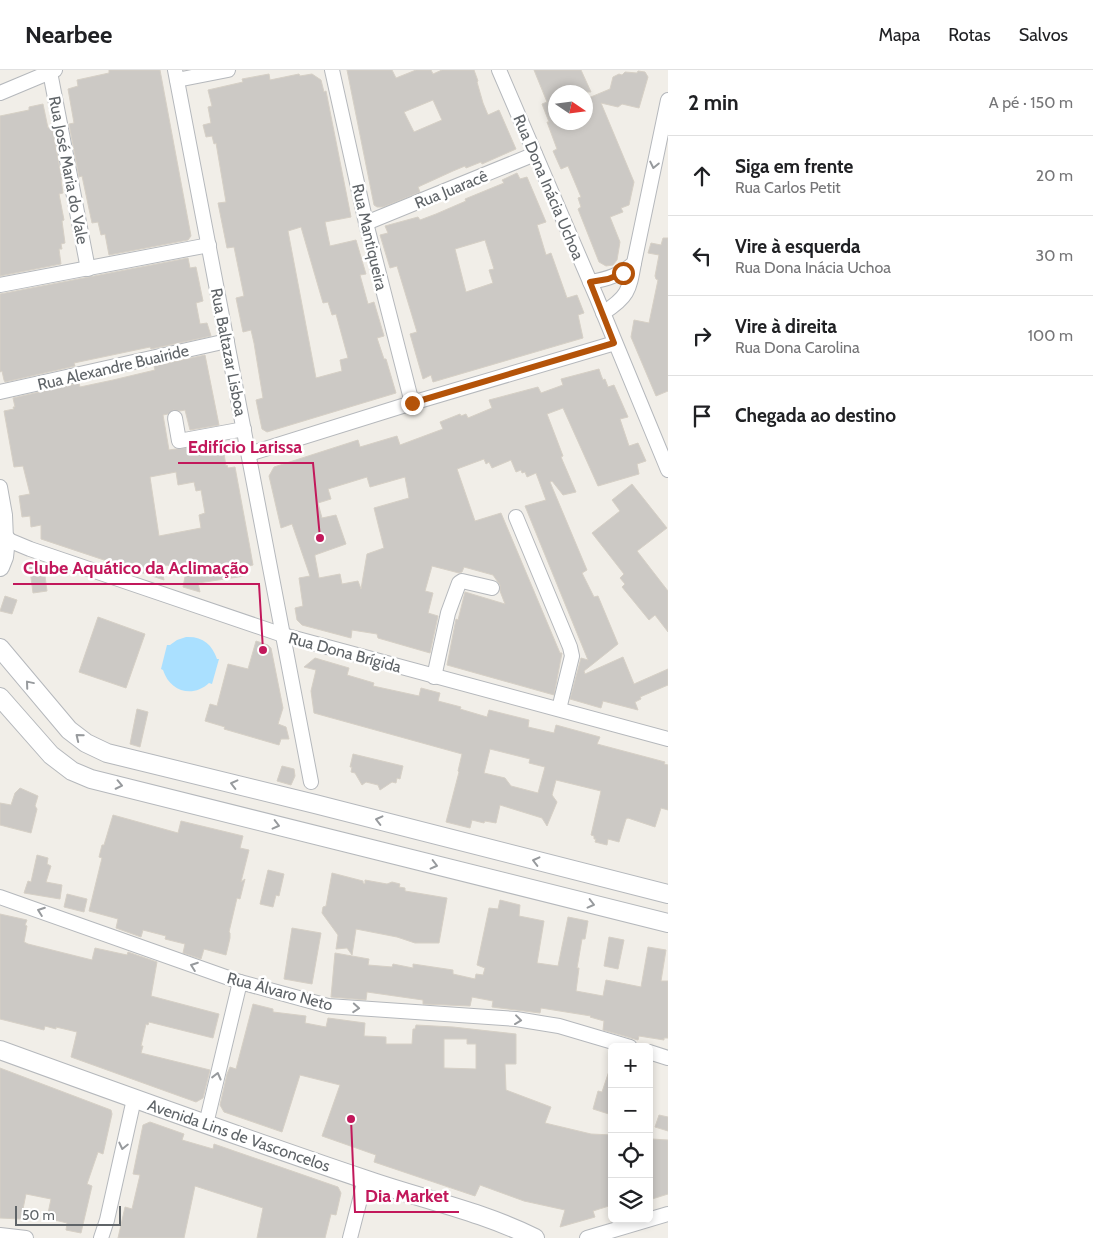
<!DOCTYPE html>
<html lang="pt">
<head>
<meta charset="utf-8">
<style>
  :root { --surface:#fff; --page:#f6f6f6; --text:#202124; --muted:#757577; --line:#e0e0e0 }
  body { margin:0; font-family:Cabin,sans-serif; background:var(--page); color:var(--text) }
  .controls { position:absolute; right:15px; bottom:15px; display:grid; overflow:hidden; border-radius:8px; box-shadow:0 2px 8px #0003 }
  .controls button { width:45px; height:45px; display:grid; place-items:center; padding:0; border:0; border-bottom:1px solid var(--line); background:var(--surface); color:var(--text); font:25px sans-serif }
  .compass { position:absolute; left:548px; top:15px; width:45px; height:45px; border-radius:50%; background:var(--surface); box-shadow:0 2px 8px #0003; rotate:103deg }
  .scale { position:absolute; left:15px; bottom:12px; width:106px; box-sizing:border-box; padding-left:5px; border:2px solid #5f6468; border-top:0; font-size:14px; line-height:18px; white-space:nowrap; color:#5f6468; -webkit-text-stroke:4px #fff; paint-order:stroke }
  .stop { position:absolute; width:15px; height:15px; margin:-11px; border:4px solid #b45309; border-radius:50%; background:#fff }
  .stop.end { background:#b45309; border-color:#fff; box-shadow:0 1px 5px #0008 }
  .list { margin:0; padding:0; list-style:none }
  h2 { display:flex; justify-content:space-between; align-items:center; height:65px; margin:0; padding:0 20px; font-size:21px }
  h2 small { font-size:16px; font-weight:400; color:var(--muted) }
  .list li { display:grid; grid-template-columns:32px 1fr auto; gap:15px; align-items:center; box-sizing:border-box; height:80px; padding:0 20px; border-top:1px solid var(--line) }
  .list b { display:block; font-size:19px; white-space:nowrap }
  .list p { margin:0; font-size:16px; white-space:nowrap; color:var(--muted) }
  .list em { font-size:16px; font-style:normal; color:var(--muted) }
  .icon { flex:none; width:28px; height:28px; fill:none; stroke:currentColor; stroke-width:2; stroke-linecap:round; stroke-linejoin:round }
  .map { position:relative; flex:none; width:668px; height:1168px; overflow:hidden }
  header { display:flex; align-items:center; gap:30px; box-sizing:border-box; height:70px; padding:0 25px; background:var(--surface); border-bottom:1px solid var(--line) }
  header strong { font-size:24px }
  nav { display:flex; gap:28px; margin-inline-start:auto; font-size:18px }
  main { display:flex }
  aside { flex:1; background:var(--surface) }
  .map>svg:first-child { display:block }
  .water { fill:#aae0ff }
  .building { fill:#ccc9c5; stroke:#d6d0c6; fill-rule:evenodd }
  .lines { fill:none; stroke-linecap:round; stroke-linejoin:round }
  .minor-casing { stroke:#b5b8bc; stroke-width:16 }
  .tertiary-casing { stroke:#b5b8bc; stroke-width:20 }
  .minor { stroke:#fff; stroke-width:14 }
  .tertiary { stroke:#fff; stroke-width:18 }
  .oneway { stroke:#979a9d }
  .route { stroke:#b45309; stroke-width:6 }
  .labels { text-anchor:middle; stroke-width:5; stroke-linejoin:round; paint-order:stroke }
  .street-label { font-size:16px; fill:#5f6468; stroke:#fff }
  .leader { fill:none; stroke:#c2185b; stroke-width:2 }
  .callout-dot { fill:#c2185b; stroke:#fff; stroke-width:2 }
  .callout-label { font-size:18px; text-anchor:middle; font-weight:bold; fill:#c2185b; stroke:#fff; stroke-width:5; stroke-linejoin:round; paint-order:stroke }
</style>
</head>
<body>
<header>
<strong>Nearbee</strong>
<nav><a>Mapa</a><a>Rotas</a><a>Salvos</a></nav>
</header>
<main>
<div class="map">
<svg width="668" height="1168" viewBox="0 0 668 1168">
  <rect width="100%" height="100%" fill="#f1eee8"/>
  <path class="water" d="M 186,567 C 202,566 212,574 217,589 L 219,589 L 212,614 L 209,613 C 193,628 170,622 163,600 L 161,599 L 167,575 L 170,575 L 177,570 Z"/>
  <g class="building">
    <path d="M 109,0 L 160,0 L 191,166 L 188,170 L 109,185 L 105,164 L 101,165 L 98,152 L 92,153 L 82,106 L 79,107 L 69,54 L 74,53 L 68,19 L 78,16 L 77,10 L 109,3 Z"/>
    <path d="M 347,0 L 392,0 L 396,8 L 416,0 L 431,0 L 433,4 L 442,0 L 474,0 L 478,11 L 477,12 L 483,33 L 488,45 L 499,40 L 516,79 L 482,94 L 481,92 L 466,98 L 465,96 L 453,101 L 418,117 L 420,122 L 383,137 L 377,137 L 374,135 ZM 433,30 L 442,50 L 414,62 L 404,42 Z"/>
    <path d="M 534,0 L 581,0 L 591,22 L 556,22 L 556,52 L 586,52 L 586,29 L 610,19 L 613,7 L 619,4 L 622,5 L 625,2 L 637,3 L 638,1 L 645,2 L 648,7 L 639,38 L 622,34 L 618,37 L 601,33 L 634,112 L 629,135 L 621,138 L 623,142 L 610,147 L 620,172 L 617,190 L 613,195 L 606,196 L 599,192 L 578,139 L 581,137 L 578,128 L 581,127 L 568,96 L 561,99 L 553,81 L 557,79 L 547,52 L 549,52 L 542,34 L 547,32 Z"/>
    <path d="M 269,4 L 270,10 L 299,4 L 300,6 L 312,4 L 321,10 L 324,22 L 326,21 L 351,147 L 325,152 L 330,176 L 356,170 L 366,204 L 360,205 L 368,234 L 374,232 L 384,266 L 377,268 L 384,289 L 386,289 L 396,323 L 267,362 L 262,359 L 256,330 L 263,328 L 254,273 L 251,260 L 243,262 L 236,228 L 244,226 L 234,177 L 227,178 L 218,133 L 226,132 L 216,73 L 214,74 L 212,66 L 206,67 L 203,55 L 211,53 L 208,37 L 212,36 L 208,20 L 243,12 L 242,9 ZM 301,157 L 323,233 L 328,232 L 332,245 L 336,244 L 348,288 L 340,290 L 342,301 L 316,308 L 288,161 Z"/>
    <path d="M 43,34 L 48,58 L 52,57 L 62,110 L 61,110 L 63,123 L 59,124 L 64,150 L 62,151 L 65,173 L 61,174 L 62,179 L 59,179 L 61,194 L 0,206 L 0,46 L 29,40 L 29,37 Z"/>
    <path d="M 517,103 L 520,109 L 527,107 L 546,152 L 537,155 L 546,185 L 551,183 L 567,228 L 577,225 L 584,243 L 578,245 L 583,268 L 433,312 L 431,305 L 423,309 L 410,264 L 417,262 L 397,196 L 390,198 L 380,165 L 388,163 L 385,156 L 418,147 L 420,150 L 436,144 L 466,131 L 465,129 L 504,113 L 502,110 ZM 485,170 L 494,199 L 489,200 L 493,213 L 466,222 L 455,179 Z"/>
    <path d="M 663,168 L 668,168 L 668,321 L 656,326 L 631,267 L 634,250 L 649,253 L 658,210 L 656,209 L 655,206 L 659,185 L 648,183 L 651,173 L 661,175 Z"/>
    <path d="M 188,188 L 190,198 L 196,197 L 203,231 L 196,233 L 200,254 L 207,253 L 211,266 L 151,279 L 150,277 L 74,293 L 75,296 L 5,312 L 4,310 L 2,301 L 0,302 L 0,224 Z"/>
    <path d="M 205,285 L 219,355 L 190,360 L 185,340 L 180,341 L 173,340 L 168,344 L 163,345 L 169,380 L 222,372 L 226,396 L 227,395 L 228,398 L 235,397 L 250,478 L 253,495 L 244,497 L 245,506 L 198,513 L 200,522 L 183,517 L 187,496 L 161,495 L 164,510 L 41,469 L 41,455 L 31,457 L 30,446 L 22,447 L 19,426 L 30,424 L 23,396 L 14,397 L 4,341 L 14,339 L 13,337 L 15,337 L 13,328 L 79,313 L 80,317 L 113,310 L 155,300 L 154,296 ZM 176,402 L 178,415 L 194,412 L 196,421 L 201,420 L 205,443 L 199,445 L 201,458 L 159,466 L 150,407 Z"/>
    <path d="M 599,299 L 601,305 L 603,310 L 605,309 L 608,317 L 614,315 L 628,347 L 620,349 L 629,376 L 638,373 L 646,391 L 637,394 L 639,404 L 598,416 L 563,338 L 547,344 L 563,386 L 561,387 L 576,422 L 563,425 L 552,411 L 550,412 L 587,500 L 582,503 L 594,527 L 598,526 L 618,574 L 584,601 L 585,604 L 623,587 L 634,614 L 668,599 L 668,615 L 640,627 L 641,629 L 635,632 L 638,640 L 603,631 L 601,638 L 570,629 L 581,588 L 588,590 L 525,436 L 546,430 L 536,403 L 527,407 L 525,402 L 522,403 L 521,400 L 516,402 L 511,390 L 492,398 L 489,392 L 486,394 L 484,389 L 457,399 L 475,451 L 501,443 L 560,583 L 562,583 L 554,625 L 447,595 L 456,549 L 458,550 L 465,522 L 505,534 L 500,521 L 500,515 L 493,505 L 464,497 L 462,502 L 459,503 L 432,496 L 425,521 L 433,523 L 428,543 L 438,546 L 430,583 L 378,568 L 377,564 L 352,560 L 351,568 L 302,555 L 297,550 L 295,538 L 303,536 L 299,508 L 310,506 L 292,454 L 281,458 L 269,406 L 274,397 L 358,370 L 360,377 L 397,366 L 400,375 L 443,359 L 440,352 L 460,344 L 461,346 L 466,344 L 468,348 L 492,338 L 489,330 L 538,317 L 541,323 L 563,315 L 561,309 ZM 367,407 L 370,417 L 405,407 L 409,428 L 374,438 L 384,478 L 367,484 L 361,519 L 358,511 L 342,514 L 340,504 L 319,508 L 315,487 L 315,485 L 346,474 L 336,445 L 322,448 L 318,433 L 331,429 L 328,419 Z"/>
    <path d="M 632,414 L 667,458 L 637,481 L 668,521 L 668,562 L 655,545 L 649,550 L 622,517 L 625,514 L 620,508 L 624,504 L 592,463 L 620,441 L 612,430 Z"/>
    <path d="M 29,493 L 44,498 L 47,521 L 33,523 Z"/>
    <path d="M 5,526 L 17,530 L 12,544 L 0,541 Z"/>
    <path d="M 98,547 L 145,564 L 126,618 L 79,602 Z"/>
    <path d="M 256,571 L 268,575 L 271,578 L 283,638 L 278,654 L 286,657 L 289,669 L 281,669 L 279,675 L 224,659 L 225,657 L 205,651 L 210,634 L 217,636 L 228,594 L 248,599 Z"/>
    <path d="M 315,588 L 349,598 L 347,605 L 374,613 L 373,616 L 419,626 L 421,618 L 440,623 L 438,631 L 461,637 L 460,639 L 487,647 L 489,640 L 529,650 L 528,657 L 554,663 L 556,655 L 600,667 L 597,674 L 665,692 L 664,694 L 668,695 L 668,740 L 661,738 L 655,757 L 628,748 L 626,749 L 619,772 L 608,769 L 607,775 L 595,772 L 596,769 L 594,769 L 594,766 L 591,765 L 601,721 L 556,710 L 552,725 L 557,732 L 547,756 L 542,748 L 500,735 L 496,753 L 485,751 L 484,753 L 472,750 L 470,758 L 446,752 L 459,702 L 458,701 L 462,684 L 314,643 L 311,621 L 316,600 L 304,597 ZM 490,679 L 530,689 L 529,693 L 545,697 L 538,723 L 511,716 L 505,708 L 484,703 Z"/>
    <path d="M 137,639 L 148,642 L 140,677 L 130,674 Z"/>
    <path d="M 353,684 L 403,696 L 400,709 L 397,708 L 396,713 L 392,712 L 380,720 L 378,715 L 366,712 L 362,715 L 355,703 L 351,702 L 352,697 L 350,697 Z"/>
    <path d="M 282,696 L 294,699 L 295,706 L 291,715 L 277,711 Z"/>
    <path d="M 20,718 L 38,726 L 35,736 L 37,739 L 31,763 L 0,755 L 0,733 L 11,735 L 15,723 Z"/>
    <path d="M 113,745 L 178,763 L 181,751 L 243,766 L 240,778 L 249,780 L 241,812 L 245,809 L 240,829 L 237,828 L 229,862 L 230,863 L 230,868 L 226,885 L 204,879 L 201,889 L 183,883 L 185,874 L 165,869 L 166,866 L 143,860 L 141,867 L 116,858 L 118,849 L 89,841 L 102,788 L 99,787 L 102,775 L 104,775 Z"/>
    <path d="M 37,785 L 48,788 L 47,794 L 51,796 L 46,812 L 62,815 L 60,829 L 24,823 L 28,811 L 31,812 Z"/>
    <path d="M 268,800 L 284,804 L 279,826 L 276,825 L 273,837 L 260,834 Z"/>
    <path d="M 332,803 L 363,811 L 363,813 L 365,814 L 365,810 L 387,814 L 392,812 L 400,814 L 399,817 L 405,818 L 405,821 L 447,828 L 439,873 L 415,873 L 397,867 L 356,859 L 352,885 L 347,878 L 336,879 L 338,865 L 322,843 L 323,837 L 326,836 Z"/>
    <path d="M 67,824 L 87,829 L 84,842 L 64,837 Z"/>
    <path d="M 500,830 L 520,835 L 519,846 L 544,851 L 537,893 L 558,896 L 568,847 L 588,851 L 585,869 L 582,869 L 577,898 L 579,898 L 576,921 L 603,926 L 606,910 L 641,917 L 648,877 L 666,880 L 661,911 L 668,911 L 668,968 L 664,968 L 664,970 L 639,966 L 638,970 L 603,960 L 604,951 L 590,947 L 591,946 L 541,938 L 540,943 L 492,937 L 493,931 L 472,927 L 470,936 L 423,934 L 423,930 L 367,922 L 366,930 L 331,927 L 335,883 L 369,889 L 368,895 L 392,897 L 393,894 L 413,898 L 413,894 L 453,900 L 453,904 L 475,909 L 476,904 L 483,905 L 485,898 L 477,895 L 489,838 L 498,839 Z"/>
    <path d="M 0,844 L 27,850 L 25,855 L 27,856 L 24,872 L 28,874 L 92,890 L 95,878 L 127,885 L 128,882 L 157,892 L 151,926 L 219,944 L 213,968 L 149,952 L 148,955 L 146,954 L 141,976 L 143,976 L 141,983 L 210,1000 L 203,1028 L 196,1032 L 71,987 L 77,962 L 56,957 L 56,959 L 45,956 L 44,960 L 0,949 Z"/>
    <path d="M 292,858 L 321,863 L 312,914 L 284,909 Z"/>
    <path d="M 609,867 L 624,870 L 618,899 L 604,896 Z"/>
    <path d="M 253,934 L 273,939 L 273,942 L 306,946 L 305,953 L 326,957 L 328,948 L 365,953 L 364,966 L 386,967 L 386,974 L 412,974 L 413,959 L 415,959 L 416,955 L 453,957 L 516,964 L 516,994 L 505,994 L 506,1020 L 551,1037 L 545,1053 L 591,1064 L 612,1065 L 612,1135 L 593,1141 L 595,1147 L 560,1157 L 565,1140 L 524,1131 L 480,1115 L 475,1126 L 374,1092 L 376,1085 L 322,1066 L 340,1015 L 300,1005 L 282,1062 L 224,1042 L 220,1035 L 227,1004 L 230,997 L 236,999 ZM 444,969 L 467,969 L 467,974 L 476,974 L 476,999 L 444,998 Z"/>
    <path d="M 0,998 L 111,1040 L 112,1044 L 103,1084 L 98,1082 L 87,1114 L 92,1116 L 81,1163 L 66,1160 L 67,1153 L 47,1148 L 51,1129 L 26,1124 L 21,1149 L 0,1148 Z"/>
    <path d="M 609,1001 L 612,1001 L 612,1045 L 593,1039 L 598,1021 L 602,1022 Z"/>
    <path d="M 659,1045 L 668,1047 L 668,1061 L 655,1057 Z"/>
    <path d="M 150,1052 L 184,1064 L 182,1070 L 213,1079 L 214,1074 L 338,1117 L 341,1123 L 336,1145 L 331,1144 L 325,1168 L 257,1168 L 263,1138 L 195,1116 L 184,1168 L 118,1168 L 125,1137 L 132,1139 L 140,1105 L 133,1104 L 143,1055 Z"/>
    <path d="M 652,1069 L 668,1070 L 668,1124 L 649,1130 L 649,1079 Z"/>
  </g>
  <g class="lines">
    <g class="minor-casing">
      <g id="minor">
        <path d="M 175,0 L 311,712"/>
        <path d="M 332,0 L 366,153 L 412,333"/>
        <path d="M 499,0 L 597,228 L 668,400"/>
        <path d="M 50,2 L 88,199"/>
        <path d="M 177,10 L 228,0"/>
        <path d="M 0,23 L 55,0"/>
        <path d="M 366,153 L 535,84"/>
        <path d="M 590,212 C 608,209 620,205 634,193 L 668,30"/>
        <path d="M 0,215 L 209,175"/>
        <path d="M 603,243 C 628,227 629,221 634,193"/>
        <path d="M 0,322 L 227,271"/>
        <path d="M 175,348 L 179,371 L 244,359"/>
        <path d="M 249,384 L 412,333 L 615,273"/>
        <path d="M 0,417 L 5,445 L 6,469 L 30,479 L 283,565 L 668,669"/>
        <path d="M 516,447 L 570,577 L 572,586 L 559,639"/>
        <path d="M 434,607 L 448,543 L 459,513 L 462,511 L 492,518"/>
        <path d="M 0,827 L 240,912 L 328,936 L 516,949 L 559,956 L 630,977"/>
        <path d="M 649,982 L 668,988"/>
        <path d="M 206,1054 L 240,912"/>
        <path d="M 0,1165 L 26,1168"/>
        <path d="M 101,1168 L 107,1150 L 134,1029"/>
        <path d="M 350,1168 L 365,1110"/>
        <path d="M 587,1168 L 668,1144"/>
      </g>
    </g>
    <g class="tertiary-casing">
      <g id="tertiary">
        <path d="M 0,467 L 6,469 L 4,487 L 0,497"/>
        <path d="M 0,578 L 69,660 L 86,673 L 107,683 L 315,734 L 668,824"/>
        <path d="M 0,627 L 51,685 L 72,701 L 91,709 L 668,853"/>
        <path d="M 0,980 C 121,1024 242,1068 364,1109 C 421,1129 481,1141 535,1168"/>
      </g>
    </g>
    <use href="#minor" class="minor"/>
    <use href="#tertiary" class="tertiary"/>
  </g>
  <defs><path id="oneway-chevron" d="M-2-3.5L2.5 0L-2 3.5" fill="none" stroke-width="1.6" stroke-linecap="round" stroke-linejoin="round" transform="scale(1.25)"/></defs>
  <g class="oneway">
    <use href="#oneway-chevron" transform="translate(654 95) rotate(102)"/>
    <use href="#oneway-chevron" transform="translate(29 614) rotate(-130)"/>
    <use href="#oneway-chevron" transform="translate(79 667) rotate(-141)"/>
    <use href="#oneway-chevron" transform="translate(234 714) rotate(-166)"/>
    <use href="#oneway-chevron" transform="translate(119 715) rotate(12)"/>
    <use href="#oneway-chevron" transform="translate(379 750) rotate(-166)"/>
    <use href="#oneway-chevron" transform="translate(276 755) rotate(14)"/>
    <use href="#oneway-chevron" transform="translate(536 791) rotate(-166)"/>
    <use href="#oneway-chevron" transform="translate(434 795) rotate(14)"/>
    <use href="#oneway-chevron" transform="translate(591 834) rotate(14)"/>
    <use href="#oneway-chevron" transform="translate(41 841) rotate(-160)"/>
    <use href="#oneway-chevron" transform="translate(194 896) rotate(-160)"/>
    <use href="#oneway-chevron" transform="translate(356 938) rotate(4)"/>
    <use href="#oneway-chevron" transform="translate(518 950) rotate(7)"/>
    <use href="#oneway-chevron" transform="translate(217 1006) rotate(-76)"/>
    <use href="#oneway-chevron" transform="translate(123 1076) rotate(103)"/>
  </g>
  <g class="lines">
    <path class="route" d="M 412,333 L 614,273 L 590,212 L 608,209 L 623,203"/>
  </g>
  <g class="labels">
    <g class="street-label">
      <text transform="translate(69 100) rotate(79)" y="6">Rua José Maria do Vale</text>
      <text transform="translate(549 117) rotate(67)" y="6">Rua Dona Inácia Uchoa</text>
      <text transform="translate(451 119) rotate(-22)" y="6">Rua Juaracê</text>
      <text transform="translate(370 167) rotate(77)" y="6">Rua Mantiqueira</text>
      <text transform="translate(229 282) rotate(79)" y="6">Rua Baltazar Lisboa</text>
      <text transform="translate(113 297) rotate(-13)" y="6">Rua Alexandre Buairide</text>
      <text transform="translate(345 582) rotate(15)" y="6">Rua Dona Brígida</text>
      <text transform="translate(280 921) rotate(15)" y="6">Rua Álvaro Neto</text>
      <text transform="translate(239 1065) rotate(19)" y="6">Avenida Lins de Vasconcelos</text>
    </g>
  </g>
  <path class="leader" d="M320 468L313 393H178M263 580L259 514H13M351 1049L355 1142H459"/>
  <g class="callout-dot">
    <circle cx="320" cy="468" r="5"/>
    <circle cx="263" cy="580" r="5"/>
    <circle cx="351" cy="1049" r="5"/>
  </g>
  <g class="callout-label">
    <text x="245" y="383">Edifício Larissa</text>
    <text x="136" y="504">Clube Aquático da Aclimação</text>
    <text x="407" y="1132">Dia Market</text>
  </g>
</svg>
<div class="controls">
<button>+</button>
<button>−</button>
<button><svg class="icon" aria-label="locate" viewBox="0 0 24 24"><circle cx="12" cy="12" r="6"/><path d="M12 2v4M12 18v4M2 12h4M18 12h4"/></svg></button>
<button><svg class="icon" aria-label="layers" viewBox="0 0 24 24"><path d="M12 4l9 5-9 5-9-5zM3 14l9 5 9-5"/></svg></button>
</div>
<svg class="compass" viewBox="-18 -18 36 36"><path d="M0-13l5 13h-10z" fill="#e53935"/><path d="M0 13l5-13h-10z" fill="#757577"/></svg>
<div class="scale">50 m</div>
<div class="stop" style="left:623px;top:203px"></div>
<div class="stop end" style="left:412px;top:333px"></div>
</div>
<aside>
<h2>2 min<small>A pé · 150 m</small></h2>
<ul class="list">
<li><svg class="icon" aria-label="ahead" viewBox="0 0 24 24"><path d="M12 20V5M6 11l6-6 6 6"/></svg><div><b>Siga em frente</b><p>Rua Carlos Petit</p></div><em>20 m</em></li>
<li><svg class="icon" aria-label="left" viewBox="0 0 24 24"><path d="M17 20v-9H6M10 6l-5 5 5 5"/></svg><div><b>Vire à esquerda</b><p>Rua Dona Inácia Uchoa</p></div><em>30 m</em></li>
<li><svg class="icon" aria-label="right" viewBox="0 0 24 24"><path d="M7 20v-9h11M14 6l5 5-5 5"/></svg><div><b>Vire à direita</b><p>Rua Dona Carolina</p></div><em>100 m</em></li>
<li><svg class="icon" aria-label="arrive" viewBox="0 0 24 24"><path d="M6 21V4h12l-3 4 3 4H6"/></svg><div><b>Chegada ao destino</b></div></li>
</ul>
</aside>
</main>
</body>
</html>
